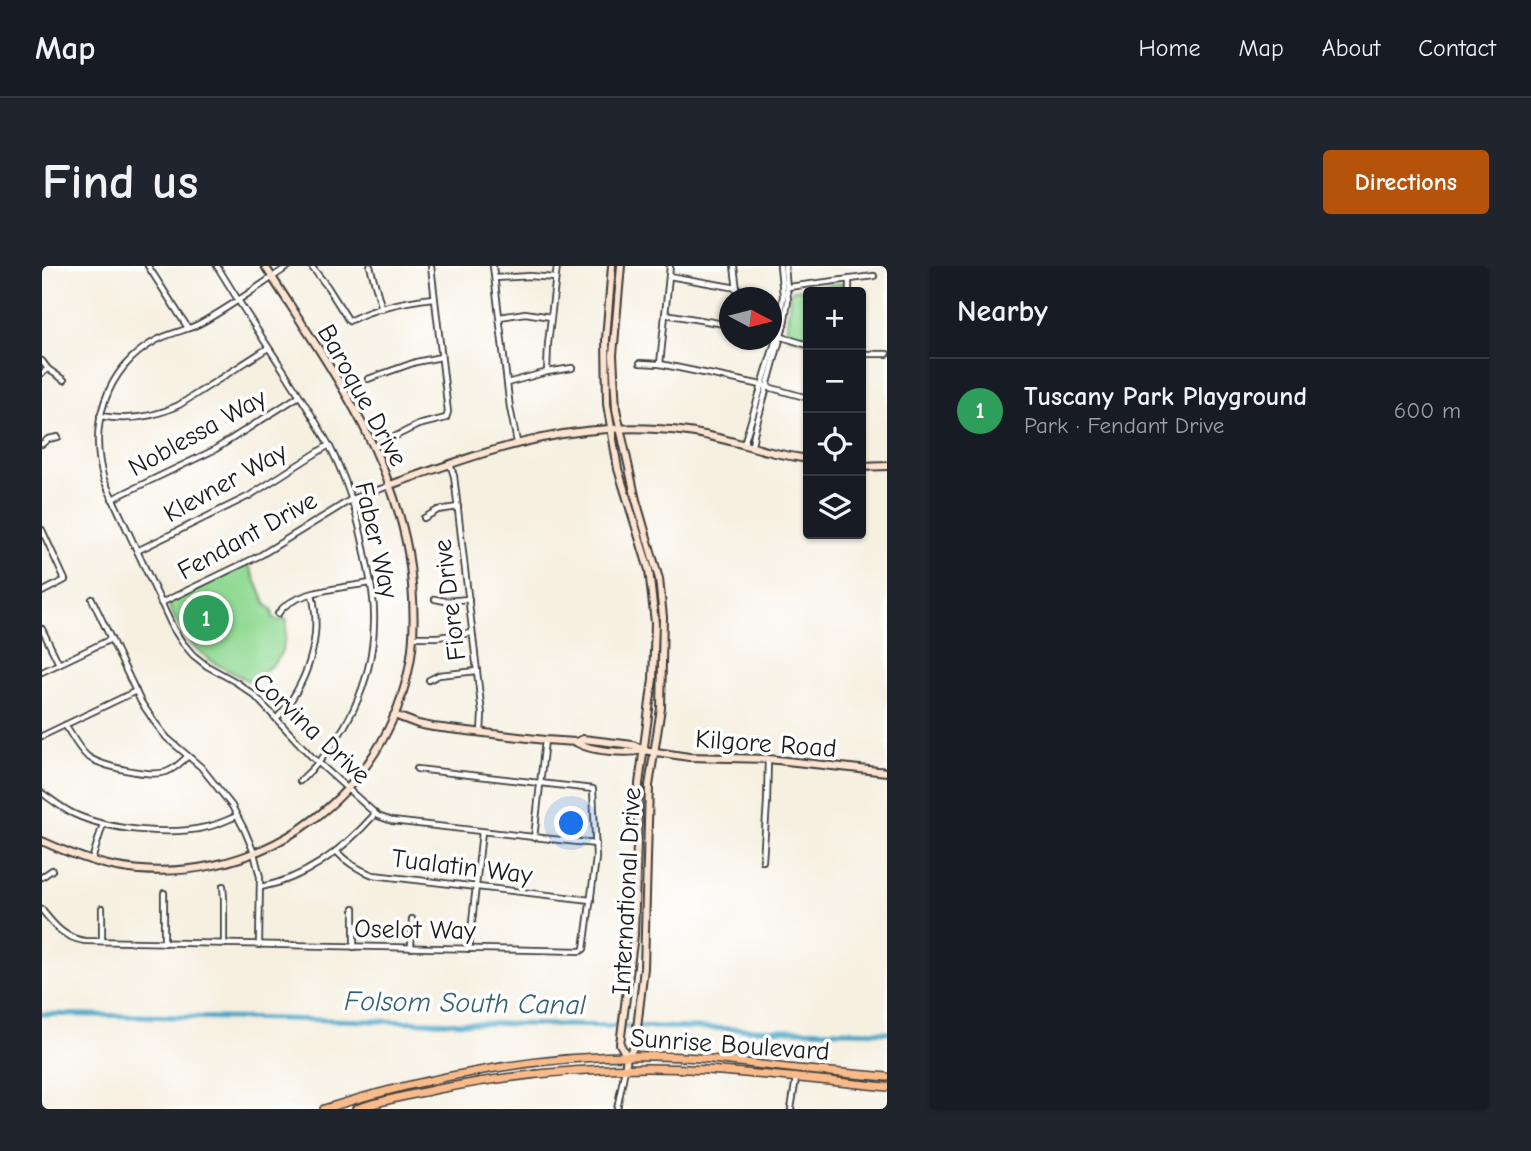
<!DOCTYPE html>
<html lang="en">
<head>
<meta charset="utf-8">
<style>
  :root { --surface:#171b24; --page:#20242c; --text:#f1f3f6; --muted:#9ea1a6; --line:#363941; --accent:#b45309 }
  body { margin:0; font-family:"Comic Neue",sans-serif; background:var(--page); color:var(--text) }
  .controls { position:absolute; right:21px; top:21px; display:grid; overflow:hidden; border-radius:7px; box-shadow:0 2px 5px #0004 }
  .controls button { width:63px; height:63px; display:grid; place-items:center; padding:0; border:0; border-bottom:2px solid var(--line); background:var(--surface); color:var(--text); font:35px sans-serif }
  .compass { position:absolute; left:677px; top:21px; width:63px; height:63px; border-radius:50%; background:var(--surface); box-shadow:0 2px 5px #0004; rotate:97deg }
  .you { position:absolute; left:530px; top:558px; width:24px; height:24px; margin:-18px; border:5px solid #fff; border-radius:50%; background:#1a73e8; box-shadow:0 0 0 10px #1a73e833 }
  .badge { display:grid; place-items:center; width:46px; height:46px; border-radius:50%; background:var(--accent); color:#fff; font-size:23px; font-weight:700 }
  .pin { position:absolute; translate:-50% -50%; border:4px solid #fff; box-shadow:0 2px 7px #0006 }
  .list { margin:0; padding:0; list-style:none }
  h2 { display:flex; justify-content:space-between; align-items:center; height:91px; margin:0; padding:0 28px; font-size:30px }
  h2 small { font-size:23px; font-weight:400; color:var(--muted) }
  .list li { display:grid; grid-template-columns:46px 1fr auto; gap:21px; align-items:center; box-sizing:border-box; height:105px; padding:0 28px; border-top:2px solid var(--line) }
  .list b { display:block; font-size:26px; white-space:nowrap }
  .list p { margin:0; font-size:23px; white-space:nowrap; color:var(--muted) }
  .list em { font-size:23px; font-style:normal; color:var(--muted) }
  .icon { flex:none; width:38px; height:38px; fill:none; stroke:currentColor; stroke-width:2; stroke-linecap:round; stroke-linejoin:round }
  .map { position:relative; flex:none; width:845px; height:843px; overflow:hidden; border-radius:7px }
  header { display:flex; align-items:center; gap:42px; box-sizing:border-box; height:98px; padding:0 35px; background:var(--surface); border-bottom:2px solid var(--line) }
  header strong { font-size:33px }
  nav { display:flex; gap:38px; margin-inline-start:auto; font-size:24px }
  .intro { display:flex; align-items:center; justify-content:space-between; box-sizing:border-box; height:168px; padding:0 42px }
  h1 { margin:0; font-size:49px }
  .button { padding:18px 32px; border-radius:7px; background:var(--accent); color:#fff; font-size:24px; font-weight:700 }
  main { display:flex; gap:42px; padding:0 42px }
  aside { flex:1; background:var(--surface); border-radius:7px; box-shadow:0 2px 5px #0004 }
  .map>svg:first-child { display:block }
  .green { fill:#92da94; stroke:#577b58; stroke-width:2 }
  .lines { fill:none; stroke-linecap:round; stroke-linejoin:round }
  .canal { stroke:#48a6c7; stroke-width:5 }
  .street-casing { stroke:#3d3c3a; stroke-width:8 }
  .secondary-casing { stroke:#3d3c3a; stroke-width:10 }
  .primary-casing { stroke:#3d3c3a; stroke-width:10 }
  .street { stroke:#fff; stroke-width:4.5 }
  .secondary { stroke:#fde4d1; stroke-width:6 }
  .primary { stroke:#fabb8b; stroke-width:7 }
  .labels { text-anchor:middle; stroke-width:7; stroke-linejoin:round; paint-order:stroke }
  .street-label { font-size:26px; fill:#1c1c1c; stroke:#fff }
  .water-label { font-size:28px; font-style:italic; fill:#326172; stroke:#fff }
</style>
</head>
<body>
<header>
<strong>Map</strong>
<nav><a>Home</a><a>Map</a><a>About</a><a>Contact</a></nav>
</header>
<div class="intro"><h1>Find us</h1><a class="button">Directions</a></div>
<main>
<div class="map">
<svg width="845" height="843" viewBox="0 0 845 843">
  <rect width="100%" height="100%" fill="#fff"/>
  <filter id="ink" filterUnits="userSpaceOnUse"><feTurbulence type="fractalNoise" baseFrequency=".0143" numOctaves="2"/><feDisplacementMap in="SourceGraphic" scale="14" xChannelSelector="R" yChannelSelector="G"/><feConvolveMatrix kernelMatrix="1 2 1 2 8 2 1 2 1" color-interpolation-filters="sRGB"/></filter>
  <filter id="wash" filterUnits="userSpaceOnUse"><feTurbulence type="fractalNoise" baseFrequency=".00686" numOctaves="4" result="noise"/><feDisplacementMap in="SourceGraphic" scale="28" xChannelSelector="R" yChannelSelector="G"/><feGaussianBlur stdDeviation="1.57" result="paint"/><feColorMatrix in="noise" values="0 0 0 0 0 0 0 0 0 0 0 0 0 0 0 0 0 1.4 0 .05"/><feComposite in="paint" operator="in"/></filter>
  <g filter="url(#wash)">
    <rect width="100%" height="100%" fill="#f6f0e1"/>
    <g class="green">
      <path d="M 801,17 L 804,21 L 805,26 L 766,26 L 766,76 L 746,71 C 743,60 748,41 748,28 L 751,24 Z"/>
      <path d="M 206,298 L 225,340 L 230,343 L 231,351 L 236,355 L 243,353 L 245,354 C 242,393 238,393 208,416 C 197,409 184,404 173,397 C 151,384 136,363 127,340 L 129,336 Z"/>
    </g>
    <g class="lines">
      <path class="canal" d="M 0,748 L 845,766"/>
    </g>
  </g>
  <g filter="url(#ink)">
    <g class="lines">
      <g class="street-casing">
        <g id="street">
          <path d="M 106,0 L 146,62"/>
          <path d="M 175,0 C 197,36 220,72 244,108 C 259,132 275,156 288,181 C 306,216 317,253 324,292 C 328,313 333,334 332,356 C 331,418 303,474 258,515"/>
          <path d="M 247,0 C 218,19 189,41 157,58 C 143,65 127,67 113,75 C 63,103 46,161 62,214 L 131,362 L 140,376 L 151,389 L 165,400 L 194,416 L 213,430 L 269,490 L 336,550 L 350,555 L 554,578"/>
          <path d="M 269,0 L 285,20 L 307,55 C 332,42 364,35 392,32"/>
          <path d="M 328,0 L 340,43"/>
          <path d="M 451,0 L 468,142 L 475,176"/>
          <path d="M 692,0 L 696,32"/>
          <path d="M 627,10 L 695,22"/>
          <path d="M 453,12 L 488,10 L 513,12"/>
          <path d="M 807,13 L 807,26"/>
          <path d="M 746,21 L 832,10"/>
          <path d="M 623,48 L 688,59"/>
          <path d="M 458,51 L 483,47 L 509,51"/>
          <path d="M 730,68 L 766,79"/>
          <path d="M 819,88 L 845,88"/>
          <path d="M 0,95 L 6,103 L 22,114"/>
          <path d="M 598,97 L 618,98 L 715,118 L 766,132"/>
          <path d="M 618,98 L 628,0"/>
          <path d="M 505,106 L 506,78 L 515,0"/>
          <path d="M 0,107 L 6,103"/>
          <path d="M 326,113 L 374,96 L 399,91"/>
          <path d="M 465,117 L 505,106 L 530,102"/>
          <path d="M 58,150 C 86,155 111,152 137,139 L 226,82"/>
          <path d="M 0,178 L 6,173 L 16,171"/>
          <path d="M 702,178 L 738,60 L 741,29 L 738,0"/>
          <path d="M 710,180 L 712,168 L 742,59 L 746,35 L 743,0"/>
          <path d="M 332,181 L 376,159 L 404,152 L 406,146 L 389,0"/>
          <path d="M 408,198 L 412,210 L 440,448 L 439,467"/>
          <path d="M 70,233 L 172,184 L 257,130"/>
          <path d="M 382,252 L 396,244 L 416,241"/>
          <path d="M 0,264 L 23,314 L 0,326"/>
          <path d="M 95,285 L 207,230 L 287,179"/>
          <path d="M 50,333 L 99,436 L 114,458 L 125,472 L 159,501 L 190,540 L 203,565 L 212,587 L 218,611 L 217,679"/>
          <path d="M 393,333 L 403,335 L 427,333"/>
          <path d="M 119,337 L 219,289 L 310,233 L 347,220"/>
          <path d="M 236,348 C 249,325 305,321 329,317"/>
          <path d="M 0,363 L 17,398"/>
          <path d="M 371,371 L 395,371 L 430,367"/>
          <path d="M 0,406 L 69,373"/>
          <path d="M 387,414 L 397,409 L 435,405"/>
          <path d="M 235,452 C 265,419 281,372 270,328"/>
          <path d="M 23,459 C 30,469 36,482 45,490 C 60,501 107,511 124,506 C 133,503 139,496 146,490"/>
          <path d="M 0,470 L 94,425"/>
          <path d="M 0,527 C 10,534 21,543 32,548 C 67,564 127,570 165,561 C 175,559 185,554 195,550"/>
          <path d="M 492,572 L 503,474"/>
          <path d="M 294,585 C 304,596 317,604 331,609 L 549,634"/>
          <path d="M 50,594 L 61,558"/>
          <path d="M 721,595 L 725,536 L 726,493"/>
          <path d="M 0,611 L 10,604"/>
          <path d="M 181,620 L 182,633 L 182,678"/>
          <path d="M 219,621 C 265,612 303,582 333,548"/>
          <path d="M 0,644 C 13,660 22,672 43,675 L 539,685 L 542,683 L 554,592 L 551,523 L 375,503"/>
          <path d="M 60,675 L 60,642"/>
          <path d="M 122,677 L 122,627"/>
          <path d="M 312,681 L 312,642"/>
          <path d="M 369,682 L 370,653"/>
          <path d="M 427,683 L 440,566"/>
          <path d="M 575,843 L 583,803"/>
          <path d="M 749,843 L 754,812"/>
        </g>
      </g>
      <g class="secondary-casing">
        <g id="secondary">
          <path d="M 570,0 L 564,73 L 565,138 L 576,203 L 607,304 L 613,357 L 611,413 L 597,518 L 592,669 L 578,778 L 585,791"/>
          <path d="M 579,0 L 571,89 L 574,143 L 594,234 L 617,313 L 621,351 L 619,442 L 607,520 L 602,702 L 593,779 L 585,791 L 583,803"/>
          <path d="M 819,201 L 845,200"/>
          <path d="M 348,219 C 450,183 535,151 646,166 C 675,170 701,179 729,186 C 741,189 754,191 766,193"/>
          <path d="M 352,449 L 376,458 L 391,461 L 503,474 L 534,476 L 541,473 L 591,479 L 601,484 L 647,491 L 726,493 L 845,506"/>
          <path d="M 534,476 C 547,485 585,488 601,484"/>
          <path d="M 0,575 C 24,586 49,596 75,601 C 208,624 336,539 366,407 C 375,368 372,325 366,286 C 347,179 280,90 223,0"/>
        </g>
      </g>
      <g class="primary-casing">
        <g id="primary">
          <path d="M 282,843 C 385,810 504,788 612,790 C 660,790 707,798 755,803 C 785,806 815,808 845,811"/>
          <path d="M 314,843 C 341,834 369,829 396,823 C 485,806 575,798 665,804 C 725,808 785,815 845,821"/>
        </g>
      </g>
      <use href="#street" class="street"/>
      <use href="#secondary" class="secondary"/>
      <use href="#primary" class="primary"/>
    </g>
  </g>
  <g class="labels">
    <g class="street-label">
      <text transform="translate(321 129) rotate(61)" y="9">Baroque Drive</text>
      <text transform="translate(155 166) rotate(-29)" y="9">Noblessa Way</text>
      <text transform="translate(183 216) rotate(-29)" y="9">Klevner Way</text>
      <text transform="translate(205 269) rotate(-29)" y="9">Fendant Drive</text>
      <text transform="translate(335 274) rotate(77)" y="9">Faber Way</text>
      <text transform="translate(407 334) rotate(-97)" y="9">Fiore Drive</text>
      <text transform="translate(270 462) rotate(43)" y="9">Corvina Drive</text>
      <text transform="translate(724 477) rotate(4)" y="9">Kilgore Road</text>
      <text transform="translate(420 600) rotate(7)" y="9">Tualatin Way</text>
      <text transform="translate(584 625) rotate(-87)" y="9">International Drive</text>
      <text transform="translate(373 663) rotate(1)" y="9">Oselot Way</text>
      <text transform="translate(688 778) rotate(4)" y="9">Sunrise Boulevard</text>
    </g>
    <g class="water-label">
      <text transform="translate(423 736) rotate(1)" y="10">Folsom South Canal</text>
    </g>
  </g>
</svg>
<div class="controls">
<button>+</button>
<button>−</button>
<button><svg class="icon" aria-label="locate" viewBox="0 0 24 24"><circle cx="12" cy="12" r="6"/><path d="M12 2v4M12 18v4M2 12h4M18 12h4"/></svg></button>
<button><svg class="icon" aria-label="layers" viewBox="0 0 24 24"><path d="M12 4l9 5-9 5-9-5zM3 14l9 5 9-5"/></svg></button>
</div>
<svg class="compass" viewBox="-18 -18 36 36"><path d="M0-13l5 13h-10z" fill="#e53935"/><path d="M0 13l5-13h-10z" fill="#9ea1a6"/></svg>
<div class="you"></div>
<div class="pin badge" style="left:164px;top:352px;background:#2e9e5b">1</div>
</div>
<aside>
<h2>Nearby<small></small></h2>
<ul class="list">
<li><span class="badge" style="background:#2e9e5b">1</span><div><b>Tuscany Park Playground</b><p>Park · Fendant Drive</p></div><em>600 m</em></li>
</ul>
</aside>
</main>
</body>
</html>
